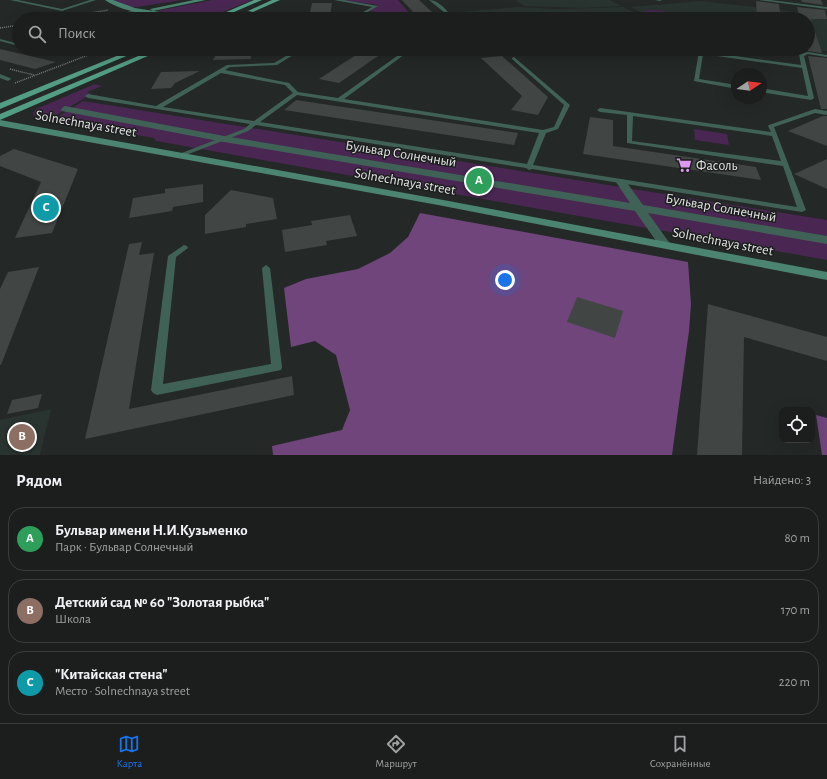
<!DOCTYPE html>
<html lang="ru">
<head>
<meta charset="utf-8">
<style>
  :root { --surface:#1b1e1c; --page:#242725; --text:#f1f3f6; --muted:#a0a2a3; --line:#393c3b; --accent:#1a73e8 }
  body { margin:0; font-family:"Alegreya Sans",sans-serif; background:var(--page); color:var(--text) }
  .controls { position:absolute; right:12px; bottom:12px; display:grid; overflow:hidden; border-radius:8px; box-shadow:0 4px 16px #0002 }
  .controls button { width:36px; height:36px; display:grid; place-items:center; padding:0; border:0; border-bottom:1px solid var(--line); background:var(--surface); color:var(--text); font:20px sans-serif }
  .compass { position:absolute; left:731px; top:68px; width:36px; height:36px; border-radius:50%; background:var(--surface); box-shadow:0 4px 16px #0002; rotate:77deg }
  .you { position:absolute; left:505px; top:280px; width:14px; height:14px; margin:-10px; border:3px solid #fff; border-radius:50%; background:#1a73e8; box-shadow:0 0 0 6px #1a73e833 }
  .badge { display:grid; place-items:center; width:26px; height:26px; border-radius:50%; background:var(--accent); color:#fff; font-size:13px; font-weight:700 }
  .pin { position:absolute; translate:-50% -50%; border:2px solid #fff; box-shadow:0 1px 4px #0006 }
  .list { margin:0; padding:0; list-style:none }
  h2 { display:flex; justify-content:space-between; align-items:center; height:52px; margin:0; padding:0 16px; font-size:17px }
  h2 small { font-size:13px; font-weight:400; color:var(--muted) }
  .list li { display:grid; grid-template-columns:26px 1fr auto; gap:12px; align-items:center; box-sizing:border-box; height:64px; margin:0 8px 8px; padding:0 8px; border:1px solid var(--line); border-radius:16px }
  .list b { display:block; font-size:15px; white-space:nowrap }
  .list p { margin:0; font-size:13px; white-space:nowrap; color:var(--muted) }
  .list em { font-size:13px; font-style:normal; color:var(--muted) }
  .icon { flex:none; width:22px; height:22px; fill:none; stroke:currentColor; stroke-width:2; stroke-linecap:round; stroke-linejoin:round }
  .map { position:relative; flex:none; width:827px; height:455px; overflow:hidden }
  .search { position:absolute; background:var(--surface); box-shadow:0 4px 16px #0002; left:12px; right:12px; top:12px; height:44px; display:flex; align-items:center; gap:10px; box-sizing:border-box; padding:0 14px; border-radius:22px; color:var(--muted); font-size:15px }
  .sheet { height:268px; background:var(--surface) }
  nav { display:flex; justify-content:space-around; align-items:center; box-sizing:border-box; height:56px; border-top:1px solid var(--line); background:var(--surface); font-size:11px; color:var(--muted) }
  nav a { display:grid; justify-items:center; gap:2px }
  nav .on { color:var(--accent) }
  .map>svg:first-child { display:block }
  .built { fill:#29332f }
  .green { fill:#492752 }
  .forest { fill:#6f457b }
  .building { fill:#414543 }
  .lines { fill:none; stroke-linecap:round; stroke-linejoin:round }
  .path { stroke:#797c7b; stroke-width:1.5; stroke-dasharray:1 1; stroke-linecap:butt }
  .lane { fill:#406256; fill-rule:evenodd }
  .street { fill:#406256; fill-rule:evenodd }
  .secondary { fill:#4b8470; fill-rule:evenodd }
  .primary { fill:#539d85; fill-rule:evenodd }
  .labels { text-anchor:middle; stroke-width:3; stroke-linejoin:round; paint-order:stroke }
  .street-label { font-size:14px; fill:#e3e5e4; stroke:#1b1e1d }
  .poi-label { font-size:14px; fill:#e3e5e4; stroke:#1b1e1d; text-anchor:start }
</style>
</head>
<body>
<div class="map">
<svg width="827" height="455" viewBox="0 0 827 455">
  <rect width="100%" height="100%" fill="#242826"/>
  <g class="built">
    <path d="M 515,0 L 610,0 L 621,6 L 584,8 L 524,6 Z"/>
    <path d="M 701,1 L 825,15 L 827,22 L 827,51 L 789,49 L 808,49 L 808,19 L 655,19 L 630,7 Z"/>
    <path d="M 519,7 L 557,9 L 623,7 L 649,19 L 459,19 L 457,17 L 463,16 L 459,12 Z"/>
    <path d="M 51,409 L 40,455 L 0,455 L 0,420 Z"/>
  </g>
  <g class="green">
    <path d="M 112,0 L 182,0 L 137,7 L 132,7 Z"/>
    <path d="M 212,0 L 252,0 L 206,19 L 156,11 Z"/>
    <path d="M 341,0 L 398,0 L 410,14 L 407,14 L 410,18 L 369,11 L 378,5 Z"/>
    <path d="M 650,10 L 664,11 L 676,16 L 676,19 L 636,19 L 641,12 Z"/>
    <path d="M 95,84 L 102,86 L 87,92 L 91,94 L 50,119 L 35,117 L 33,113 L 36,109 Z"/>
    <path d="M 83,101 L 827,220 L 827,260 L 156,141 L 154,138 L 53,120 Z"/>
    <path d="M 694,129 L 727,134 L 729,145 L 695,140 Z"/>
  </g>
  <g class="forest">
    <path d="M 420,213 L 688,262 L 691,304 L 689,331 L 672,455 L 273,455 L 272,446 L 342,430 L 350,410 L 336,355 L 315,341 L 291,347 L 284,288 L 306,279 L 358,269 L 390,253 L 408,237 Z"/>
    <path d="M 816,415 L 827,418 L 827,455 L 822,455 Z"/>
  </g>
  <g class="building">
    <path d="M 402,0 L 419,0 L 432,12 L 414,13 Z"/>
    <path d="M 801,0 L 821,0 L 823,5 L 802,2 Z"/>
    <path d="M 756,1 L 779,4 L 781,19 L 757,19 Z"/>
    <path d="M 312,3 L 332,3 L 330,17 L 309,17 Z"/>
    <path d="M 797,7 L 825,10 L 827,19 L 811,19 L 822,53 L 808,51 L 808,19 L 800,19 Z"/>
    <path d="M 0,49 L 56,62 L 35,69 L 0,60 Z"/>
    <path d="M 219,49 L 250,49 L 251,59 L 213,60 Z"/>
    <path d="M 365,49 L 388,49 L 339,83 L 319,79 Z"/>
    <path d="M 502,56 L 548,97 L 538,115 L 511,110 L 522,96 L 481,58 Z"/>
    <path d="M 808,56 L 827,58 L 827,109 L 821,109 Z"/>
    <path d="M 200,71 L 175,83 L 171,88 L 151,89 L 161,72 Z"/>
    <path d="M 296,100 L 518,133 L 514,145 L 284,110 Z"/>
    <path d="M 823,116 L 827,116 L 827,146 L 788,131 Z"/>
    <path d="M 590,117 L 613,120 L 613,146 L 756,167 L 761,180 L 583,154 Z"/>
    <path d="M 14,149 L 78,169 L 52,233 L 15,238 L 41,182 L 0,166 L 0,156 Z"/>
    <path d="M 827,159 L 827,189 L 794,174 Z"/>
    <path d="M 203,184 L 203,202 L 173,207 L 172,211 L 129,218 L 133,198 L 165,193 L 165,189 Z"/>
    <path d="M 231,190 L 273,198 L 277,219 L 246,224 L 246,227 L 205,234 L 205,215 Z"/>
    <path d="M 350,215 L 357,236 L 326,241 L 327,245 L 285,252 L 282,230 L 312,225 L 311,221 Z"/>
    <path d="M 142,242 L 139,255 L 154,253 L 129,409 L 292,376 L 294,395 L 85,439 L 129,244 Z"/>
    <path d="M 39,267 L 1,365 L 0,365 L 0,289 L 8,272 Z"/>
    <path d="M 577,297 L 623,311 L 615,338 L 567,322 Z"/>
    <path d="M 708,304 L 827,337 L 827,361 L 744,337 L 742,455 L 697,455 Z"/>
    <path d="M 42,394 L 38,408 L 7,414 L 12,400 Z"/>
  </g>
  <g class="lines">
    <g class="path">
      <path d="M 74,16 L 108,10"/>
      <path d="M 0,28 L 19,25"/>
      <path d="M 10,69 L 34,75"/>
      <path d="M 15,83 L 104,49"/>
    </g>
    <g class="lane">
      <path d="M 10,0 L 18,0 L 62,9 L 90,0 L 96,0 L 62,11 Z"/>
      <path d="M 334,0 L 344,0 L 378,6 L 356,19 L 351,19 L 372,7 Z"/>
      <path d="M 429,0 C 439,0 448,11 453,19 L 449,19 L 445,13 Z"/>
      <path d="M 655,0 L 662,0 L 660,1 Z"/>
      <path d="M 759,0 L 770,0 L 827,7 L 827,9 Z"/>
      <path d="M 136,9 L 139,10 L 115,19 L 109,19 Z"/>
      <path d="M 284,15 L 298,15 L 309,19 L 283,17 Z"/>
      <path d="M 0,39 L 19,44 L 19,46 L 0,41 Z"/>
      <path d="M 35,49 L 52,49 L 45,52 Z"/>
      <path d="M 298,49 L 303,49 L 277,65 L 230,67 L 225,70 L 289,83 L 298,92 L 338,98 L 407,49 L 412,49 L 344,99 L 543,130 L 554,127 L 564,105 L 512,59 L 512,58 L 514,57 L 570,105 L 558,129 L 546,133 L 533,165 L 797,207 L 783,166 L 627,143 L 627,115 L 600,112 L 597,110 L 600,108 L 771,132 L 768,126 L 769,125 L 815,109 L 827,111 L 827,115 L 815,113 L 774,127 L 806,210 L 802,212 L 532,169 L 529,170 L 526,168 L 256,125 L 248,131 L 181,157 L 178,155 L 179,154 L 244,129 L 250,124 L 88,98 L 85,96 L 88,94 L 156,106 L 227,65 L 274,63 ZM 221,73 L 285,85 L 293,93 L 254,121 L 163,107 ZM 297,95 L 539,133 L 527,164 L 260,122 ZM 633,116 L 772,136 L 781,161 L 632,141 Z"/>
      <path d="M 699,51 L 801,65 L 799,54 L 808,52 L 827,55 L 827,57 L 808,54 L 804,56 L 814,98 L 811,100 L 761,92 L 761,88 L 808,96 L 802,68 L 703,54 L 699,79 L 737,85 L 737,89 L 694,81 Z"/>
      <path d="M 0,74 L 10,78 L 11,79 L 8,81 L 0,78 Z"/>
      <path d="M 184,245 L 187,246 L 188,248 L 176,257 L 163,384 L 271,364 L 262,268 L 266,265 L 270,268 L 282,367 L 281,370 L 157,395 L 153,393 L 151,390 L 168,256 Z"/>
    </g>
    <path class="street" d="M 65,106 L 224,136 L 630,203 L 616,182 L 621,179 L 625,180 L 643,205 L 827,236 L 827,244 L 648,213 L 671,245 L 669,248 L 661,248 L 635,211 L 224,142 L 62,111 L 61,109 Z"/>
    <g class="secondary">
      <path d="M 105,0 L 113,0 L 135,8 L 192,17 L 195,19 C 172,19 124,14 105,0 Z"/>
      <path d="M 194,0 L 206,0 L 153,11 L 150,9 Z"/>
      <path d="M 0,120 L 438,199 L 827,272 L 827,280 L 438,205 L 0,126 Z"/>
    </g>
    <g class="primary">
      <path d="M 254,0 L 262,0 L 218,19 L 210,19 Z"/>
      <path d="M 272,0 L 280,0 L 253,12 L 248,11 Z"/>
      <path d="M 134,49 L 143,49 L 0,109 L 0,103 Z"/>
      <path d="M 155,49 L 164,49 L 0,120 L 0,114 Z"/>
    </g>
  </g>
  <defs>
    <g id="supermarket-bare" transform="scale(1.2)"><path d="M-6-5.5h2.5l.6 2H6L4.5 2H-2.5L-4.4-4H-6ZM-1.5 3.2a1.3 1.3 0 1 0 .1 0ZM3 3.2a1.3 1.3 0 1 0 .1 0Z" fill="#de98f2" stroke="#1b1e1d" stroke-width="2.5" paint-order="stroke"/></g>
  </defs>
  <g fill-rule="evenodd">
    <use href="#supermarket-bare" x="684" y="165"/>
  </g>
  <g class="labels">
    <g class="street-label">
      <text transform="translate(86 123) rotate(10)" y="5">Solnechnaya street</text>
      <text transform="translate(401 153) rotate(9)" y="5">Бульвар Солнечный</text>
      <text transform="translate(405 181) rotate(10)" y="5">Solnechnaya street</text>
      <text transform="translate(721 207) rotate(10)" y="5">Бульвар Солнечный</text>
      <text transform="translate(723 241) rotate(11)" y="5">Solnechnaya street</text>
    </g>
    <g class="poi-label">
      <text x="696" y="170">Фасоль</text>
    </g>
  </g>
</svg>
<div class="controls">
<button><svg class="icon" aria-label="locate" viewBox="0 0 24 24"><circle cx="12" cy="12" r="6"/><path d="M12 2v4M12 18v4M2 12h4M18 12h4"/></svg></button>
</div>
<svg class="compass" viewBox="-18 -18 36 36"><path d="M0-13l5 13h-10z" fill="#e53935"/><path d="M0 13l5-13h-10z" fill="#a0a2a3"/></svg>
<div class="you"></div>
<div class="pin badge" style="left:479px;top:181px;background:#2e9e5b">A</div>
<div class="pin badge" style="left:22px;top:437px;background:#8d6e63">B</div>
<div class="pin badge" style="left:46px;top:208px;background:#0f9aa8">C</div>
<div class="search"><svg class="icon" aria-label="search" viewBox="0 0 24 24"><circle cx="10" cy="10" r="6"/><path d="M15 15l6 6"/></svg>Поиск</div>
</div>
<section class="sheet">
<h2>Рядом<small>Найдено: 3</small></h2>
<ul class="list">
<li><span class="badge" style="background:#2e9e5b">A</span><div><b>Бульвар имени Н.И.Кузьменко</b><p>Парк · Бульвар Солнечный</p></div><em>80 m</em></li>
<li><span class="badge" style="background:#8d6e63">B</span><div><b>Детский сад № 60 &quot;Золотая рыбка&quot;</b><p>Школа</p></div><em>170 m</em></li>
<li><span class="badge" style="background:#0f9aa8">C</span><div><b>&quot;Китайская стена&quot;</b><p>Место · Solnechnaya street</p></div><em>220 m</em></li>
</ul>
</section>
<nav>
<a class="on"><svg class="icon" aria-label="map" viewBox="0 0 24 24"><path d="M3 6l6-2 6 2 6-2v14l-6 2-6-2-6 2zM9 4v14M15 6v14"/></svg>Карта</a>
<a><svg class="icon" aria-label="directions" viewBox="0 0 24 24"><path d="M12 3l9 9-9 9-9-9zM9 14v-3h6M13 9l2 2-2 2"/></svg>Маршрут</a>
<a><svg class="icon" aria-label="saved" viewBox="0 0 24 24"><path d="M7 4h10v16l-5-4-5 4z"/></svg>Сохранённые</a>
</nav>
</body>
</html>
